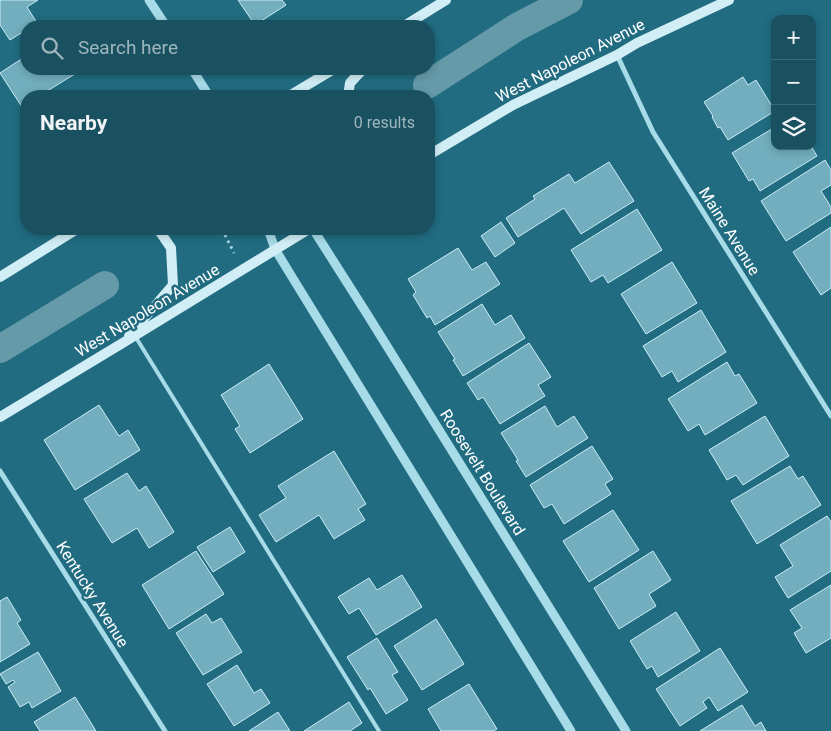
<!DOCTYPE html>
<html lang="en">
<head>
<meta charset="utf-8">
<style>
  :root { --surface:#195161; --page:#225767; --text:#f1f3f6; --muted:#9fb5bd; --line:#376876 }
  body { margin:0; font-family:Roboto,sans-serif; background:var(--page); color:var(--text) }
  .controls { position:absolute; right:15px; top:15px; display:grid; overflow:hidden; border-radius:10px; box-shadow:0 2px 8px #0003 }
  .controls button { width:45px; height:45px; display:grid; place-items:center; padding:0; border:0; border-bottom:1px solid var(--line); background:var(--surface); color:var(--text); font:25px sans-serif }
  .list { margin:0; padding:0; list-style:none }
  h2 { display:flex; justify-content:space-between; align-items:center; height:65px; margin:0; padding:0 20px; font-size:21px }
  h2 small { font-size:16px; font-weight:400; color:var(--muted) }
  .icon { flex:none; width:28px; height:28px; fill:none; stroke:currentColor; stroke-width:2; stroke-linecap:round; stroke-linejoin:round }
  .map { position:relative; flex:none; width:831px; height:731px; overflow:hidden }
  .search { position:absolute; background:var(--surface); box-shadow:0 2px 8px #0003; left:20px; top:20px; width:415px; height:55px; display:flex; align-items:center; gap:12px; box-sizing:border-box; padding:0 18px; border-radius:20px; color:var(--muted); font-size:19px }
  .panel { position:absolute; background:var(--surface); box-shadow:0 2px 8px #0003; left:20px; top:90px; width:415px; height:145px; border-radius:20px }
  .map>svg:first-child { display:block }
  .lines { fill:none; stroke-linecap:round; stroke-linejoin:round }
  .canal { stroke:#659aa8; stroke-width:28 }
  .building { fill:#72aebd; stroke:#caedf6 }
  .path { stroke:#a7dbe8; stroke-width:3; stroke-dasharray:2.5 4; stroke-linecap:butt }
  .service { stroke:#a7dbe8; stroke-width:4 }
  .minor { stroke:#a7dbe8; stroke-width:5 }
  .tertiary { stroke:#a7dbe8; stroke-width:9 }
  .secondary { stroke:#d1eef6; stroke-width:10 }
  .labels { text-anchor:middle; stroke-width:5; stroke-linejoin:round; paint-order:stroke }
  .street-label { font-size:16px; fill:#fff; stroke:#216c81 }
</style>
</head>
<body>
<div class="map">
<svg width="831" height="731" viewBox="0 0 831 731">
  <rect width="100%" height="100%" fill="#216c81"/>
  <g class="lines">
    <g class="canal">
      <path d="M 427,85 L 517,27 L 569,0"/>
      <path d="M 0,349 L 105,285"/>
    </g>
  </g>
  <g class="building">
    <path d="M 0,0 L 38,0 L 27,7 L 37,23 L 32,26 L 26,26 L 26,30 L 10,40 L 0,25 Z"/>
    <path d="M 238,0 L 282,0 L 286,5 L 255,25 Z"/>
    <path d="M 26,56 L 26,69 L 83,69 L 39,96 L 26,96 L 26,104 L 22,107 L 0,73 Z"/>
    <path d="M 743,77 L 748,85 L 756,80 L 775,111 L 728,140 L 720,127 L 718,128 L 712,117 L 713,116 L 704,102 Z"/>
    <path d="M 775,127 L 775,146 L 811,146 L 817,156 L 760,191 L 753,179 L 749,181 L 732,153 Z"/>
    <path d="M 825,160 L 831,170 L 831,185 L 821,191 L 831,207 L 831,213 L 786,241 L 761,201 Z"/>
    <path d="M 609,162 L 634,201 L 581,234 L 564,208 L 518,237 L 506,218 L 535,199 L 533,196 L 569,174 L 575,183 Z"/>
    <path d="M 637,209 L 662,250 L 608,283 L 603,275 L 591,282 L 571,250 Z"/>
    <path d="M 501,222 L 515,243 L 495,257 L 481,236 Z"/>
    <path d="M 831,227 L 831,288 L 821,295 L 793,252 Z"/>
    <path d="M 458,248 L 472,270 L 486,262 L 500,284 L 435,325 L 430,316 L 427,318 L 413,295 L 416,292 L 408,279 Z"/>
    <path d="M 672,262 L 697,303 L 646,334 L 621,294 Z"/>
    <path d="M 482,304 L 495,325 L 511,315 L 525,338 L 463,376 L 453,360 L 455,359 L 438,332 Z"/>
    <path d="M 701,310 L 726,352 L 678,382 L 672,371 L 662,377 L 643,346 Z"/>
    <path d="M 529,343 L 551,377 L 538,385 L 545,396 L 500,424 L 483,397 L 478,400 L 467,383 Z"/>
    <path d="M 727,362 L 735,376 L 739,374 L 757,403 L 705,435 L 699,424 L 688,431 L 668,399 Z"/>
    <path d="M 269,364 L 303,419 L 250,453 L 235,429 L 240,426 L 221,395 Z"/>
    <path d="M 99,405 L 119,436 L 128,430 L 140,450 L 75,490 L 44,440 Z"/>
    <path d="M 545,406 L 557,427 L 574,416 L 588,438 L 526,477 L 516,461 L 518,460 L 501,433 Z"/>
    <path d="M 765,416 L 789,456 L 743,485 L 736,475 L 727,480 L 709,450 Z"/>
    <path d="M 592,446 L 613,479 L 605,484 L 611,494 L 564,524 L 552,504 L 544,508 L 530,485 Z"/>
    <path d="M 334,451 L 366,504 L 358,509 L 365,520 L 334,539 L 319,515 L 276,542 L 259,515 L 286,498 L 278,486 Z"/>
    <path d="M 790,466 L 798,479 L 803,476 L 821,505 L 757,544 L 731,501 Z"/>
    <path d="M 127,473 L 139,491 L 146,486 L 174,532 L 149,548 L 137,528 L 112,543 L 84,499 Z"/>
    <path d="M 613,510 L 639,550 L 589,582 L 563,541 Z"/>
    <path d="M 827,516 L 831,522 L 831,571 L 788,598 L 775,577 L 793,566 L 780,545 Z"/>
    <path d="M 230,527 L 245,552 L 213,572 L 197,547 Z"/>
    <path d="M 196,551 L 224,594 L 169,629 L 142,585 Z"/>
    <path d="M 653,551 L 671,580 L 649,594 L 656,606 L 619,629 L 594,588 Z"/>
    <path d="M 402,575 L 422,607 L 376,635 L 359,608 L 349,614 L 338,597 L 369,578 L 377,590 Z"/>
    <path d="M 831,585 L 831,638 L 806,653 L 794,633 L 802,628 L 790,610 Z"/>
    <path d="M 7,597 L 21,620 L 17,623 L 30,644 L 0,662 L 0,601 Z"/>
    <path d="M 676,612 L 700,651 L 658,677 L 652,666 L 647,669 L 630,641 Z"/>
    <path d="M 206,614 L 212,623 L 221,618 L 242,652 L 203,675 L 176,633 Z"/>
    <path d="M 436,619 L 464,664 L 422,690 L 394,646 Z"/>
    <path d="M 377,638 L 398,672 L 392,675 L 408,700 L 386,714 L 370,688 L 368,690 L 347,657 Z"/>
    <path d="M 720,648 L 748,692 L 718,711 L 709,697 L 703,702 L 707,708 L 680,726 L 656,689 Z"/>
    <path d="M 38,652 L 61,691 L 32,708 L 29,702 L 20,707 L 8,687 L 15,682 L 13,680 L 6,684 L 0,674 Z"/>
    <path d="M 237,665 L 254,693 L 261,689 L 270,703 L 234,726 L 207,684 Z"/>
    <path d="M 469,684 L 497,729 L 493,731 L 441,731 L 428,709 Z"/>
    <path d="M 75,697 L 96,731 L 40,731 L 34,722 Z"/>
    <path d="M 349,702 L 362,723 L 350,731 L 304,731 Z"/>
    <path d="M 742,705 L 755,726 L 761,722 L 766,731 L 700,731 Z"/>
    <path d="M 278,712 L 290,731 L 249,731 Z"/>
  </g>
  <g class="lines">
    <path class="path" d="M 222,229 L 234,253"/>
    <path class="service" d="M 135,336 L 379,731"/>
    <g class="minor">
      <path d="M 617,55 L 653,132 L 831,416"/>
      <path d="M 0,471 L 165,731"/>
    </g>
    <g class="tertiary">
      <path d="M 149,0 L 166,26"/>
      <path d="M 192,69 L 209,96"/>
      <path d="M 268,229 L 275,249 L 289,272 L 571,731"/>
      <path d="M 313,229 L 367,314 L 626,731"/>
    </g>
    <g class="secondary">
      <path d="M 404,26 L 446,0"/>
      <path d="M 289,96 L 334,69"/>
      <path d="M 348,96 L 350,83 L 363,69"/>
      <path d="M 429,155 L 513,105 L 617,55 L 637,43 L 729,0"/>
      <path d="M 0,277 L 77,229"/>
      <path d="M 129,336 L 173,285 L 171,248 L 158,229"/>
      <path d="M 0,417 L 121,344 L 309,229"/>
    </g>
  </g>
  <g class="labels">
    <g class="street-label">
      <text transform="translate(570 60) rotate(-27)" y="6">West Napoleon Avenue</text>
      <text transform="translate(730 231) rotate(58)" y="6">Maine Avenue</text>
      <text transform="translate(147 310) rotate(-31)" y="6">West Napoleon Avenue</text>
      <text transform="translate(483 472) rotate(58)" y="6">Roosevelt Boulevard</text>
      <text transform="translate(93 594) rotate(58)" y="6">Kentucky Avenue</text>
    </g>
  </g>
</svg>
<div class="controls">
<button>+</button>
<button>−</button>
<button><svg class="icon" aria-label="layers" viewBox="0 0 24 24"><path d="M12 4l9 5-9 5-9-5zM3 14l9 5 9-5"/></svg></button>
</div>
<div class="search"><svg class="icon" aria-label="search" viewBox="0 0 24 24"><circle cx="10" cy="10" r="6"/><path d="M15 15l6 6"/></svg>Search here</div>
<section class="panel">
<h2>Nearby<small>0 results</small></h2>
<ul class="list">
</ul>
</section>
</div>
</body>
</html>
